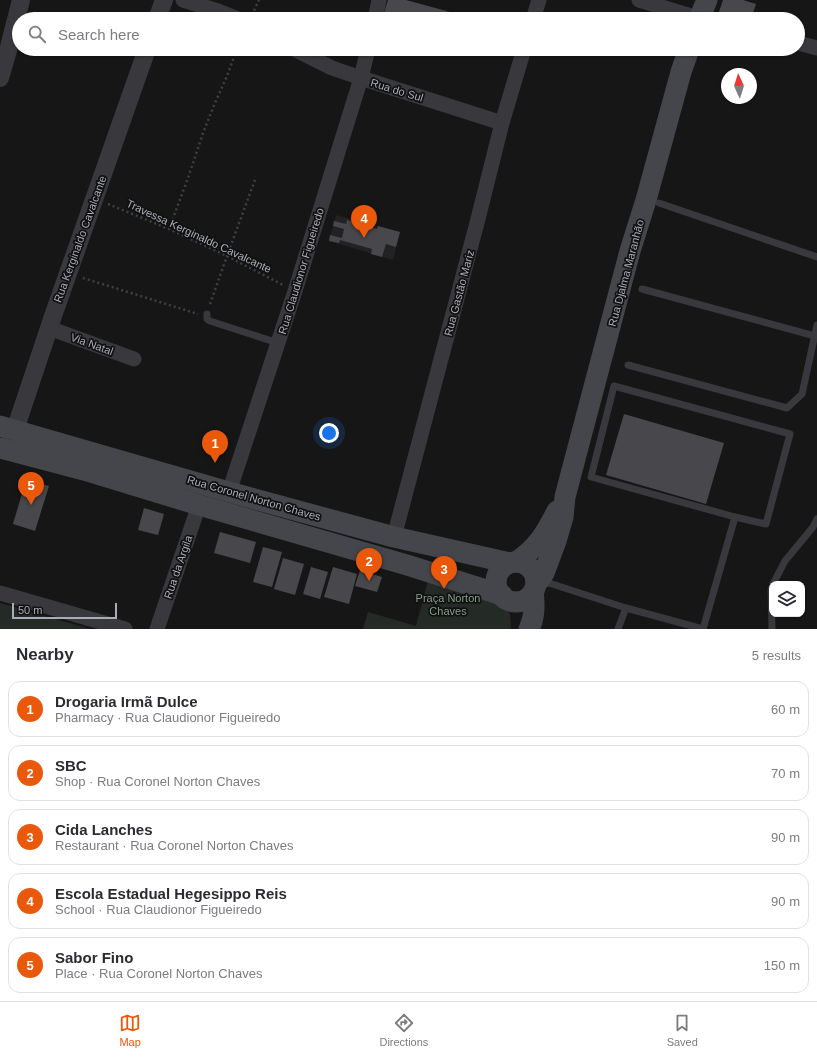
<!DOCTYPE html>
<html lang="en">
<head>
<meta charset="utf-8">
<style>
  :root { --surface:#fff; --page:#f7f7f7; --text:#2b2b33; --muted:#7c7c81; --line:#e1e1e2; --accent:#ea580c }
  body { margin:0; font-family:Arial,sans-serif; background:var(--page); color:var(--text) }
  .controls { position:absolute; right:12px; bottom:12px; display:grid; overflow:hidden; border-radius:8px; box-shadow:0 1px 3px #0004 }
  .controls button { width:36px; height:36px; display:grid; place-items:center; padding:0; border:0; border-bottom:1px solid var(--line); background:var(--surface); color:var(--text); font:20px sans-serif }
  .compass { position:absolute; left:721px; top:68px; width:36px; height:36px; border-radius:50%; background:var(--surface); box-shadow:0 1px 3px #0004; rotate:356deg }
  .scale { position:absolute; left:12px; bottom:10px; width:105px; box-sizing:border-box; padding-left:4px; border:2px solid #a9acb5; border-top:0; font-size:11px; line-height:14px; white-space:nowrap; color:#a9acb5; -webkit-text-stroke:3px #111112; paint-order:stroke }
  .you { position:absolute; left:329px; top:433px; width:14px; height:14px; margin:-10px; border:3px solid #fff; border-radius:50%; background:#1a73e8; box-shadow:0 0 0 6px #1a73e833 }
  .badge { display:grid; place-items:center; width:26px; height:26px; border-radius:50%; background:var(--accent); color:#fff; font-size:13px; font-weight:700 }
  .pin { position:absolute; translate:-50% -33px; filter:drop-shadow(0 1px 2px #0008) }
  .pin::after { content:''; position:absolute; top:21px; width:14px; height:12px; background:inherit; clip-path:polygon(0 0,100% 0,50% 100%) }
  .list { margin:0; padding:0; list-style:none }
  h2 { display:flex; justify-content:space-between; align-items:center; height:52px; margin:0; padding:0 16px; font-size:17px }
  h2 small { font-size:13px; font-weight:400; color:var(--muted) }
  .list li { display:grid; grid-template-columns:26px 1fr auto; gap:12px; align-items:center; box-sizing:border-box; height:56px; margin:0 8px 8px; padding:0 8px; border:1px solid var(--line); border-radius:12px }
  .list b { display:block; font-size:15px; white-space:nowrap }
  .list p { margin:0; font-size:13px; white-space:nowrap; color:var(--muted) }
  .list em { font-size:13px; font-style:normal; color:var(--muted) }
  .icon { flex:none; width:22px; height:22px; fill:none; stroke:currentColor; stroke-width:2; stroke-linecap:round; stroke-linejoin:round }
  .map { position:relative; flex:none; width:817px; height:629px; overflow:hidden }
  .search { position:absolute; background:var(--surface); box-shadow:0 1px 3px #0004; left:12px; right:12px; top:12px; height:44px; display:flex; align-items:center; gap:10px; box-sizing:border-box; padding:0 14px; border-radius:22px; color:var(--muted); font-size:15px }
  .sheet { height:372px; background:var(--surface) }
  nav { display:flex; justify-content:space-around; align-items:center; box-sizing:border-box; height:56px; border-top:1px solid var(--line); background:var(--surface); font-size:11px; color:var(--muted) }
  nav a { display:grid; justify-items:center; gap:2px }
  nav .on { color:var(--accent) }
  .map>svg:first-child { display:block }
  .built { fill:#222224 }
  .green { fill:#242b26 }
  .building { fill:#48484c }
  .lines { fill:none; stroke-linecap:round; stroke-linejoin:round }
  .path { stroke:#3f4044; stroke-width:2.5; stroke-dasharray:2 3; stroke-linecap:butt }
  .service { stroke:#39393d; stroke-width:7 }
  .minor { stroke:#39393d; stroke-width:15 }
  .tertiary { stroke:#39393d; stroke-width:18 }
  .secondary { stroke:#45464b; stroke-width:21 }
  .labels { text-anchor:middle; stroke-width:3.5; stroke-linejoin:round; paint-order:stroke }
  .street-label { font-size:11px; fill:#a9acb5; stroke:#111112 }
  .park-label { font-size:11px; fill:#839e87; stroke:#111112 }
</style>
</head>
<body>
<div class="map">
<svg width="817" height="629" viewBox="0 0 817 629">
  <rect width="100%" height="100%" fill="#161617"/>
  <path class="built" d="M 336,215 L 400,232 L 393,260 L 329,241 Z"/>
  <g class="green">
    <path d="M 430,573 L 498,594 L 510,614 L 511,629 L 363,629 L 368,612 L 416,626 Z"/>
    <path d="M 0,603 L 90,629 L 0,629 Z"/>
  </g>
  <g class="building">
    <path d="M 388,0 L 406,0 L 450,12 L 448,19 L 431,14 L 429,19 L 395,19 L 383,16 Z"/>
    <path d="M 723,0 L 743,0 L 756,4 L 751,19 L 745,19 L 719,12 Z"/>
    <path d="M 347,220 L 377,229 L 378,226 L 400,232 L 396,247 L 386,244 L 382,257 L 371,254 L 372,249 L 340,240 L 339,243 L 329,241 L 330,235 L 342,238 L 344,229 L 333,226 L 334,221 L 346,224 Z"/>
    <path d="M 624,414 L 724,443 L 706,504 L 606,475 Z"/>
    <path d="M 26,480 L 49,486 L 35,531 L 13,524 Z"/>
    <path d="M 144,508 L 164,514 L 158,535 L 138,530 Z"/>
    <path d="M 220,532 L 256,542 L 250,563 L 214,553 Z"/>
    <path d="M 263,547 L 282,552 L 272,587 L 253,582 Z"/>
    <path d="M 283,558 L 304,564 L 295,595 L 274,589 Z"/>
    <path d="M 311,567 L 328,572 L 320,599 L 303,594 Z"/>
    <path d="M 333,567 L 357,574 L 349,604 L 324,597 Z"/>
    <path d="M 360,570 L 382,577 L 377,592 L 355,586 Z"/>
  </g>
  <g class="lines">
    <g class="path">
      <path d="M 252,15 L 259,0"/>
      <path d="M 108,204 L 169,229 L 227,256 L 283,285"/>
      <path d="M 169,229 L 188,178 L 203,133 L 215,103 L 227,76 L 237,49"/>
      <path d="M 83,278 L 198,314"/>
      <path d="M 210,304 L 227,256 L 256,177"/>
    </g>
    <g class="service">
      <path d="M 659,203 L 817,257"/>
      <path d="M 642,289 L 815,336"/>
      <path d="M 207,314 L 207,319 L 210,321 L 278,343"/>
      <path d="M 628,365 L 787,408 L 802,394 L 817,325"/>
      <path d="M 614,386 L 790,434 L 766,524 L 735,517 L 591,477 Z"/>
      <path d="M 773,584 L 785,561 L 813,527 L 817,519"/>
      <path d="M 541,585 L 549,583 L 626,608 L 703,629"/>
      <path d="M 618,629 L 626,608"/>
      <path d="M 703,629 L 735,517"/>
      <path d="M 772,629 L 771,590 L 772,587"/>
    </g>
    <g class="minor">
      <path d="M 183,0 L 218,11 L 238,19"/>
      <path d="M 639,0 L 701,19"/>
      <path d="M 375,19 L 379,0"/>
      <path d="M 533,19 L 539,0"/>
      <path d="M 798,43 L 817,48"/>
      <path d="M 294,49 L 332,68 L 361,78 L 502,123"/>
      <path d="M 49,328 L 134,359"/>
      <path d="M 229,492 L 295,291 L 361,78 L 368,49"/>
      <path d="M 394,537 L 478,219 L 502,123 L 524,49"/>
      <path d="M 0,593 L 125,629"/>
      <path d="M 157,629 L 199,505"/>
    </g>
    <g class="tertiary">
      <path d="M 157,19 L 164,0"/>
      <path d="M 0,78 L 9,47 L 21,0"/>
      <path d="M 15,430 L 53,316 L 147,49"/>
    </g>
    <g class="secondary">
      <path d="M 699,19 L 707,0"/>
      <path d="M 0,426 L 229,492 L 394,537 L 510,563"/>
      <path d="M 0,448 L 84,470 L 199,505 L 407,565 L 502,595"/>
      <path d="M 516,562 C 537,548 546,533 557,511"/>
      <circle cx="516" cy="582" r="20"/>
      <path d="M 536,584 L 544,573 L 556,541 L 563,517 L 565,497 L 571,474 L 630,251 L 646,200 L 681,72 L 689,49"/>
      <path d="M 529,629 C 535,617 535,605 533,592"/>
    </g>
  </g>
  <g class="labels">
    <g class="street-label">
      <text transform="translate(397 90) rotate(17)" y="4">Rua do Sul</text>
      <text transform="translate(199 236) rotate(25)" y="4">Travessa Kerginaldo Cavalcante</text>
      <text transform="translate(80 239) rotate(-70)" y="4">Rua Kerginaldo Cavalcante</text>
      <text transform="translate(301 271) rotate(-73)" y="4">Rua Claudionor Figueiredo</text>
      <text transform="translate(626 273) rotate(-75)" y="4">Rua Djalma Maranhão</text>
      <text transform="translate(459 293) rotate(-75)" y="4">Rua Gastão Mariz</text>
      <text transform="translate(92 344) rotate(20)" y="4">Via Natal</text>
      <text transform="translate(254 498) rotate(16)" y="4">Rua Coronel Norton Chaves</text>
      <text transform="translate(178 567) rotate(-71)" y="4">Rua da Argila</text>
    </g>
    <g class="park-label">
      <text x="448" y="602">Praça Norton<tspan x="448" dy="13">Chaves</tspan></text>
    </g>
  </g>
</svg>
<div class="controls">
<button><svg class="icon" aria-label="layers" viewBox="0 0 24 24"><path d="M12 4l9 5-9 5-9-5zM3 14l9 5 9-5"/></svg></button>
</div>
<svg class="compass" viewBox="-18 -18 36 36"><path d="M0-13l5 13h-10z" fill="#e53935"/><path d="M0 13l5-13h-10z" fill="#7c7c81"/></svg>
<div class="scale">50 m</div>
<div class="you"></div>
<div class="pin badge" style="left:215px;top:463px">1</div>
<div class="pin badge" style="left:369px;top:581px">2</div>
<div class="pin badge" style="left:444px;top:589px">3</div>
<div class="pin badge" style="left:364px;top:238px">4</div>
<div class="pin badge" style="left:31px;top:505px">5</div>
<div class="search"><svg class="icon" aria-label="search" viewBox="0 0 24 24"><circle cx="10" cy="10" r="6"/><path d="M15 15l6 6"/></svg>Search here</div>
</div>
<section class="sheet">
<h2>Nearby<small>5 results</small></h2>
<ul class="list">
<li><span class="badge">1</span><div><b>Drogaria Irmã Dulce</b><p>Pharmacy · Rua Claudionor Figueiredo</p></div><em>60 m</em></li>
<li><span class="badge">2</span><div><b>SBC</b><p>Shop · Rua Coronel Norton Chaves</p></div><em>70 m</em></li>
<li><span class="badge">3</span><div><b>Cida Lanches</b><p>Restaurant · Rua Coronel Norton Chaves</p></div><em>90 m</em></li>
<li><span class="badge">4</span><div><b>Escola Estadual Hegesippo Reis</b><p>School · Rua Claudionor Figueiredo</p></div><em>90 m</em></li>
<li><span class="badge">5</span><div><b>Sabor Fino</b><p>Place · Rua Coronel Norton Chaves</p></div><em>150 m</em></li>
</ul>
</section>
<nav>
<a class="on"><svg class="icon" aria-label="map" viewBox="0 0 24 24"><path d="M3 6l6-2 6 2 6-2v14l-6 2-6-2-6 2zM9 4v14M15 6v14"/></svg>Map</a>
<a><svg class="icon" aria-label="directions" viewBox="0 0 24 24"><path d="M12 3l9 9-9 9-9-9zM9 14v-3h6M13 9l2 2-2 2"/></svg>Directions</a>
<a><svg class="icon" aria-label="saved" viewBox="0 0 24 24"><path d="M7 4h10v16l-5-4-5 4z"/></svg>Saved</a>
</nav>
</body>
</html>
